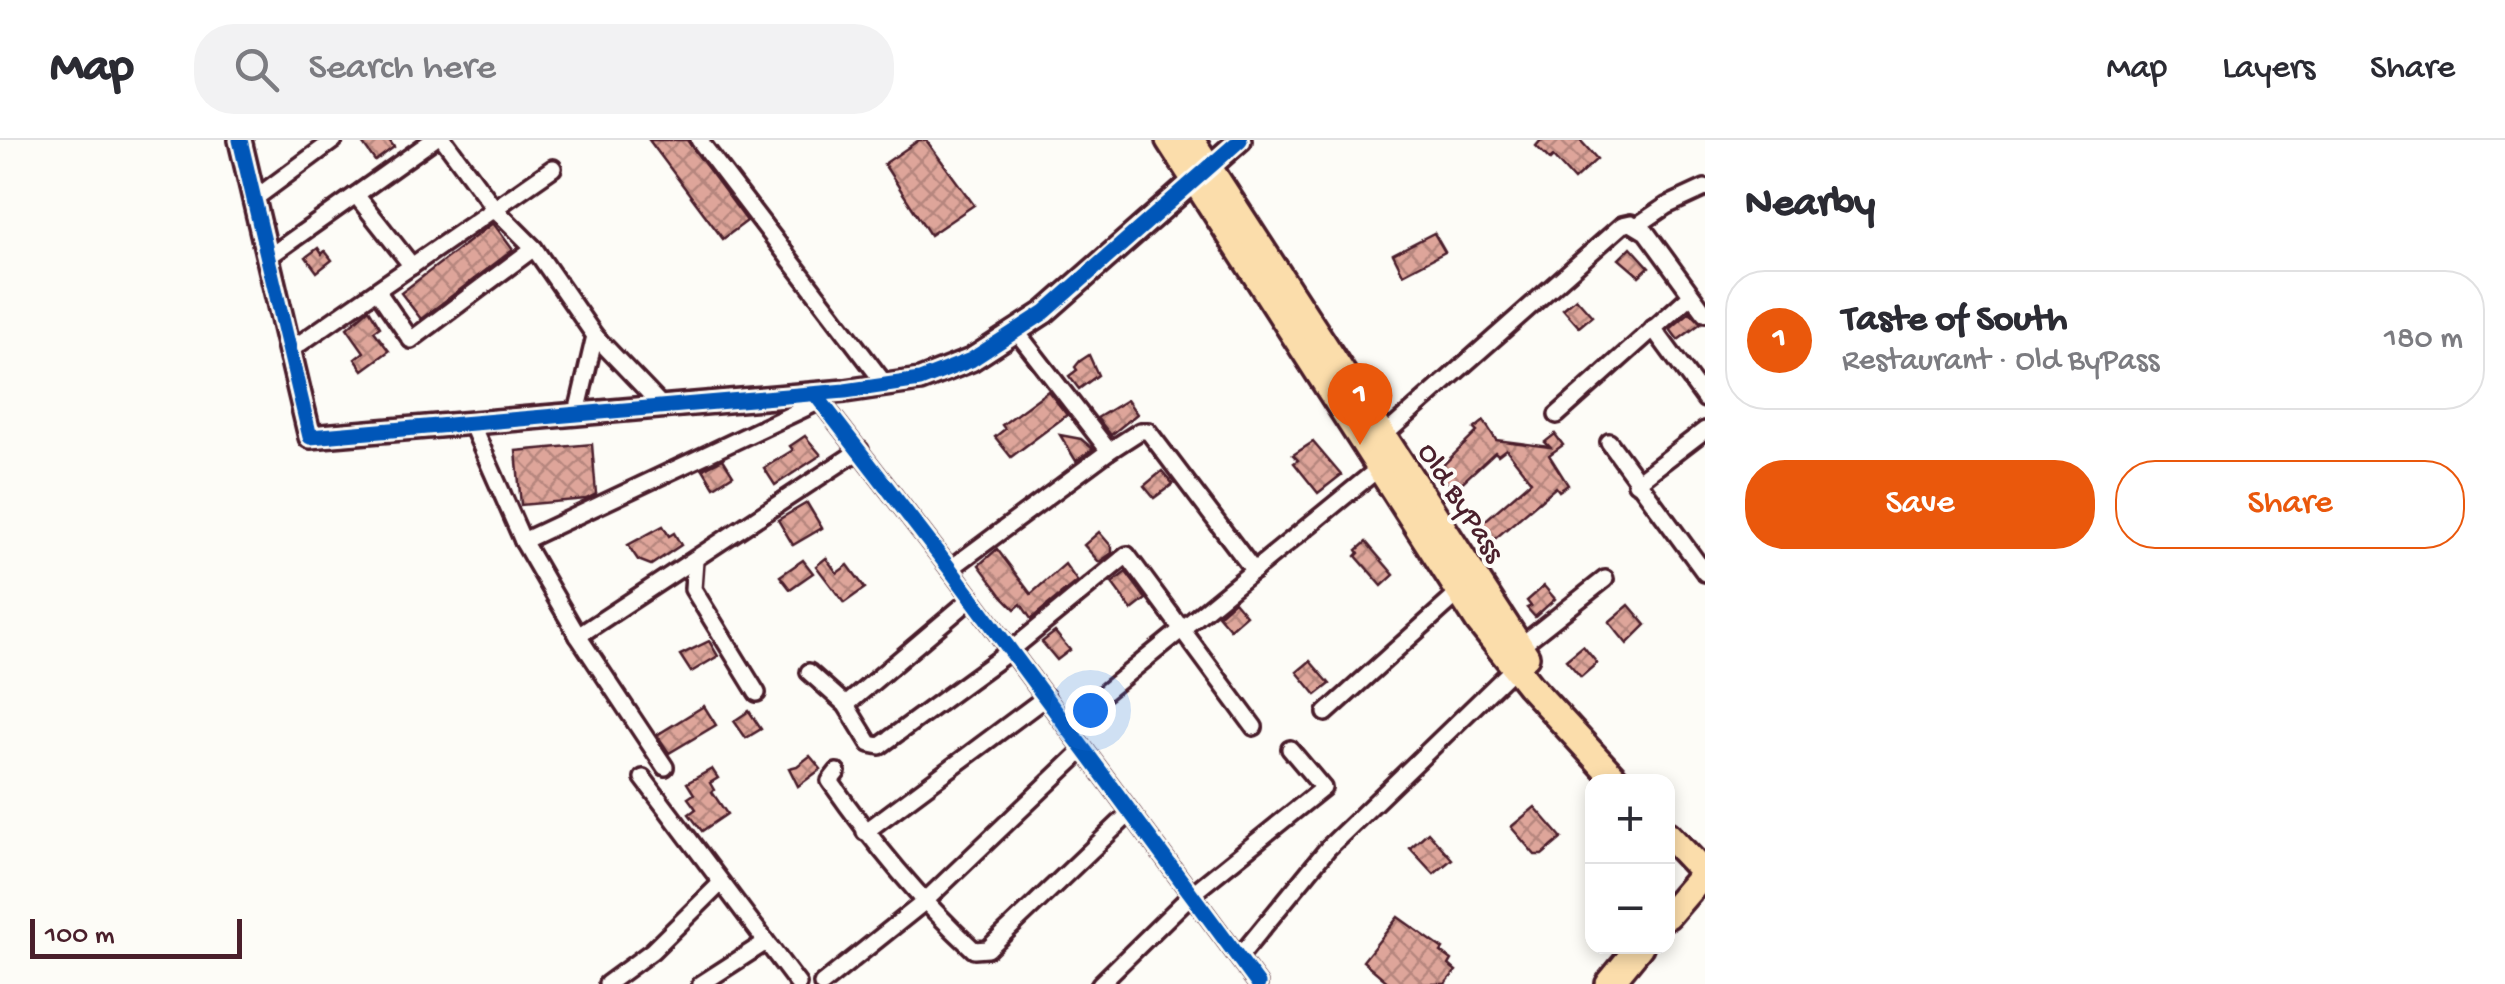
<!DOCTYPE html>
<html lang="en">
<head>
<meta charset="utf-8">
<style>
  :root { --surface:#fff; --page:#f2f2f3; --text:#2b2b33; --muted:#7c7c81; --line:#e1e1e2; --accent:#ea580c }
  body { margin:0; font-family:"Gochi Hand",sans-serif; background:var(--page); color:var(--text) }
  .controls { position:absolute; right:30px; bottom:30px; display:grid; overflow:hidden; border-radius:20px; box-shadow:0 5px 15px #0003 }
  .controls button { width:90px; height:90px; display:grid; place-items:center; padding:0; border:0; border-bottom:2px solid var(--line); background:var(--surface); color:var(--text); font:50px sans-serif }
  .scale { position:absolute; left:30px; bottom:25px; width:212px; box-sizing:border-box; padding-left:10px; border:5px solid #4a1f2b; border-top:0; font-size:28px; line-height:35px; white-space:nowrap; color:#4a1f2b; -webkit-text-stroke:8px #fdfcf7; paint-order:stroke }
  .you { position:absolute; left:1090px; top:570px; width:35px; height:35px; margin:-25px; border:8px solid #fff; border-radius:50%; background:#1a73e8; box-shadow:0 0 0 15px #1a73e833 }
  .badge { display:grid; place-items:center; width:65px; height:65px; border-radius:50%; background:var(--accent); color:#fff; font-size:32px; font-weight:700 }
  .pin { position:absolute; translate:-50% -82px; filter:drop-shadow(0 2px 5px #0008) }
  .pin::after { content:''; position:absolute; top:52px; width:35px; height:30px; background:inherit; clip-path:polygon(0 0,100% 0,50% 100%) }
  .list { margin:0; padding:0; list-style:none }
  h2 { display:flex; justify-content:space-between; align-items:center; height:130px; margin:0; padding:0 40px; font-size:42px }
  h2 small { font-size:32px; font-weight:400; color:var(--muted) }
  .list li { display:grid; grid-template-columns:65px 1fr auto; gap:30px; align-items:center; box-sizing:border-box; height:140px; margin:0 20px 20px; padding:0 20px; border:2px solid var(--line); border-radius:40px }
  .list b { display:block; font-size:38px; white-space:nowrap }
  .list p { margin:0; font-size:32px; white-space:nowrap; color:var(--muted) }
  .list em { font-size:32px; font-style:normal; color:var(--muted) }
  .actions { display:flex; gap:20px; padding:30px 40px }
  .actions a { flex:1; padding:22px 0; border:2px solid var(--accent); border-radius:40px; text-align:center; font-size:35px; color:var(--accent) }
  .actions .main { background:var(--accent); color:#fff }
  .icon { flex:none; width:55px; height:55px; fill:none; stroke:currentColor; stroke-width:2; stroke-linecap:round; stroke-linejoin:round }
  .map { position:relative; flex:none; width:1705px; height:844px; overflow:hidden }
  header { display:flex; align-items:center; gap:60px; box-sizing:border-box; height:140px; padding:0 50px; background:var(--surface); border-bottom:2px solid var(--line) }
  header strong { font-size:48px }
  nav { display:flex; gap:55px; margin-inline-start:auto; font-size:35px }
  .search { width:700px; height:90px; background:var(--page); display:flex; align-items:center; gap:25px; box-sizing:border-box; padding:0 35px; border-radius:40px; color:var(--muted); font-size:38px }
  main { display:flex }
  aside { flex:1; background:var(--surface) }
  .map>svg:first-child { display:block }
  .building { fill:url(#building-cross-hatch); stroke:#4a1f2b; stroke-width:2.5 }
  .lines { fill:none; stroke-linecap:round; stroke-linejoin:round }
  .minor-casing { stroke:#4a1f2b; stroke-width:22 }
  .tertiary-casing { stroke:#4a1f2b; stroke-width:28 }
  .primary-casing { stroke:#4a1f2b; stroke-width:32 }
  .minor { stroke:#fdfcf7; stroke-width:15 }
  .tertiary { stroke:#fdfcf7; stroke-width:20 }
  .primary { stroke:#fbddab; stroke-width:25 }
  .cycleway-casing { stroke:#fdfcf7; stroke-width:21 }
  .cycleway { stroke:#0057b8; stroke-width:15 }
  .labels { text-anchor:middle; stroke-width:8; stroke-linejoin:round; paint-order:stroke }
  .street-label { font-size:30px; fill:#4a1f2b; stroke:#fdfcf7 }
</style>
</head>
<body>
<header>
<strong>Map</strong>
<div class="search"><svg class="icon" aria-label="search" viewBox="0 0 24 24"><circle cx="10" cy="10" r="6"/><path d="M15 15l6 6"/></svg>Search here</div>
<nav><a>Map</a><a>Layers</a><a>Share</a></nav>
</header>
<main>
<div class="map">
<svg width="1705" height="844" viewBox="0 0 1705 844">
  <defs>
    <pattern id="building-cross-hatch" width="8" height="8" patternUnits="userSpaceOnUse" patternTransform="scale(2.5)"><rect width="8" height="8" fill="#dea59a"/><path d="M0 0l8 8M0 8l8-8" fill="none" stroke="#b6867e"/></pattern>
  </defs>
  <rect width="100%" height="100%" fill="#fdfcf7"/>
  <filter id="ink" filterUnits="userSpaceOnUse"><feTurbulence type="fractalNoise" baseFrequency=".01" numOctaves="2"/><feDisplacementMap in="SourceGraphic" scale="20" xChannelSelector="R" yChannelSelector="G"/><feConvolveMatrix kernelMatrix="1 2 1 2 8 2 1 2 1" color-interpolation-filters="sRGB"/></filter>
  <g filter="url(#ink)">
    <g class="building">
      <path d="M 360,0 L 389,0 L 394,7 L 375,21 Z"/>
      <path d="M 649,0 L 687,0 L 747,81 L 723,99 Z"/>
      <path d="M 919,0 L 926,0 L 974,65 L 930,95 L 884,24 Z"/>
      <path d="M 1541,0 L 1580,0 L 1597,19 L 1574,40 L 1553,17 L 1550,20 L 1536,6 Z"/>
      <path d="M 493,83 L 513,110 L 421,179 L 401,153 Z"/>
      <path d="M 1434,93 L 1445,112 L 1403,134 L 1393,114 Z"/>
      <path d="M 1631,107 L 1649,127 L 1639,136 L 1619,119 Z"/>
      <path d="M 318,108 L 322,114 L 325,111 L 332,120 L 317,132 L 306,117 Z"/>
      <path d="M 1576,158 L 1592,176 L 1579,187 L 1563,169 Z"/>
      <path d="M 369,169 L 380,187 L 374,191 L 389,211 L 363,230 L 355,219 L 364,212 L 347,188 Z"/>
      <path d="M 1690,172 L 1701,183 L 1678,200 L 1670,189 Z"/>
      <path d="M 1089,215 L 1098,235 L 1079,249 L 1069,236 L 1077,230 L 1075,227 L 1080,221 Z"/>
      <path d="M 1048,251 L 1067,275 L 1011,317 L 995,297 L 1005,289 L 1002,285 Z"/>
      <path d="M 1127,260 L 1137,274 L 1111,295 L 1097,278 Z"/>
      <path d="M 1484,281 L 1496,300 L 1550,307 L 1545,302 L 1555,294 L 1563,305 L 1549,315 L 1568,345 L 1559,351 L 1556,347 L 1490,403 L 1481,401 L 1473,391 L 1531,341 L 1506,309 L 1498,315 L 1495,312 L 1454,350 L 1437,331 L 1477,292 L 1474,289 Z"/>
      <path d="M 1060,295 L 1081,299 L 1093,309 L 1076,321 Z"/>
      <path d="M 805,296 L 821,315 L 775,345 L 764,328 L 793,310 L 790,306 Z"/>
      <path d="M 1313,302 L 1341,335 L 1318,353 L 1294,323 L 1298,320 L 1293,315 Z"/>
      <path d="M 592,304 L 596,354 L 586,359 L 521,365 L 516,311 Z"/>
      <path d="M 723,319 L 733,335 L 714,347 L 703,329 Z"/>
      <path d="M 1162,331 L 1173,344 L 1154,358 L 1144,346 Z"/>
      <path d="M 807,363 L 822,388 L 793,405 L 778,380 Z"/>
      <path d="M 663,386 L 669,396 L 674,393 L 681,405 L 651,425 L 638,420 L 628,405 Z"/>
      <path d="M 1099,392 L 1112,407 L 1112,413 L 1099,422 L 1084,405 Z"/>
      <path d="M 1366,402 L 1394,435 L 1382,446 L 1356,416 L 1359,413 L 1357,410 Z"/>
      <path d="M 997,409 L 1031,454 L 1065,424 L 1077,441 L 1031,479 L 1021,464 L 1015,469 L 1002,456 L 979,425 Z"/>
      <path d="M 826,418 L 837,433 L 848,425 L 865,448 L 844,463 L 816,426 Z"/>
      <path d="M 803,420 L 813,433 L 790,449 L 780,436 Z"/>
      <path d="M 1126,432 L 1146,459 L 1132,470 L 1112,443 Z"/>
      <path d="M 1544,446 L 1555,459 L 1535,477 L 1527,468 L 1531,466 L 1527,461 Z"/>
      <path d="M 1234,461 L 1246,475 L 1230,489 L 1218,475 Z"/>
      <path d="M 1629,465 L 1646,485 L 1627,504 L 1609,482 Z"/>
      <path d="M 1055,492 L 1070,510 L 1057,520 L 1042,502 Z"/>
      <path d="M 709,501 L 718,516 L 691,532 L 680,515 Z"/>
      <path d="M 1583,506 L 1597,523 L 1581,537 L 1566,520 Z"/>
      <path d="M 1310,521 L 1330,544 L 1316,555 L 1297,532 Z"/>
      <path d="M 704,566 L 716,585 L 669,613 L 657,595 Z"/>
      <path d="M 749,571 L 761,589 L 746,598 L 734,581 Z"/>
      <path d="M 810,616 L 821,629 L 798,646 L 789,628 L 797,626 Z"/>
      <path d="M 712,629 L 718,638 L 710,643 L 714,650 L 712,652 L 727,674 L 702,691 L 689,674 L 696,669 L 688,658 L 694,654 L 687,643 Z"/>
      <path d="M 1535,667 L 1562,698 L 1542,715 L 1535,715 L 1511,687 Z"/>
      <path d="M 1428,692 L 1452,719 L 1434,734 L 1410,708 Z"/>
      <path d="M 1398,777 L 1443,809 L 1441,812 L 1452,820 L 1449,825 L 1456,831 L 1445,844 L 1390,844 L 1363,821 Z"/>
    </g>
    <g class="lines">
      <g class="minor-casing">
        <g id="minor">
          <path d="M 444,0 L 495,69 L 534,108 L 595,196 L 662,266"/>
          <path d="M 699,0 L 885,244"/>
          <path d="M 356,55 L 412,126"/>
          <path d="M 253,60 L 334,0"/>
          <path d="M 1638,85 L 1666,66 L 1705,48"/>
          <path d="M 267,118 L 433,0"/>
          <path d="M 378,152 L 411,200 L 534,108"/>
          <path d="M 1653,188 L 1705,259"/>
          <path d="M 289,211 L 553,28"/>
          <path d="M 815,254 L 950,429 L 1258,844"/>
          <path d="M 577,273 L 595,196"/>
          <path d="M 1557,275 L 1691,155"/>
          <path d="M 471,283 L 523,401 L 578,496 L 665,627"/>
          <path d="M 1379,300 L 1622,85 L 1631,83 L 1646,92 L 1705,173"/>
          <path d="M 1609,302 L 1705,433"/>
          <path d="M 1109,311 L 1140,291 L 1148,291 L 1254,431"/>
          <path d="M 1636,343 L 1705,290"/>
          <path d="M 523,401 L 820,261"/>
          <path d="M 695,421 L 693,449 L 757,553"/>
          <path d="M 950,429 L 1109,311 L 1016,191"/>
          <path d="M 578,496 L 860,310"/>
          <path d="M 1519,507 L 1605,439"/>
          <path d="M 809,532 L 846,565 L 870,604 L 880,606 L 1010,511 L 1127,415 L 1254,587"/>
          <path d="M 846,565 L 972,458"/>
          <path d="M 1326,573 L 1460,452"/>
          <path d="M 1066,584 L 1384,324"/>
          <path d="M 837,632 L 830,641 C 874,704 918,758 974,810 L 988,809 L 993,804 L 1130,673"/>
          <path d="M 643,638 L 798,844"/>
          <path d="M 865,692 L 1046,557"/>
          <path d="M 1239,817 L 1328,708 L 1515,527"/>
          <path d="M 607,844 L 652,811 L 721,743"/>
          <path d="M 701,844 L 766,802"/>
          <path d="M 822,844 L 923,763 L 1083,610"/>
          <path d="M 1100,844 L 1193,753 L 1323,648 L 1290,609"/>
        </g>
      </g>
      <g class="tertiary-casing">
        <path id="tertiary" d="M 240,0 L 310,297 L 845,251 L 920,240 L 971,220 L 1045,172 L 1240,0"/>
      </g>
      <g class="primary-casing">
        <g id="primary">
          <path d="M 1169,0 L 1479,482 L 1529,545 L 1618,642"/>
          <path d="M 1191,0 L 1526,516"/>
          <path d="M 1668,695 L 1705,734"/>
          <path d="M 1668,775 L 1705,732"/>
          <path d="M 1609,844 L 1640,806"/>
        </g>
      </g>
      <use href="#minor" class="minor"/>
      <use href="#tertiary" class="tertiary"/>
      <use href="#primary" class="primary"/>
      <g class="cycleway-casing">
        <g id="cycleway">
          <path d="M 240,0 L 310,297 L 845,251 L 920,240 L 971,220 L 1045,172 L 1240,0"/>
          <path d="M 815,254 L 950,429 L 1258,844"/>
        </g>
      </g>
      <use href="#cycleway" class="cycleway"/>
    </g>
  </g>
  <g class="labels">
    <g class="street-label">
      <text transform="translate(1463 361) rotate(57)" y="10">Old ByPass</text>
    </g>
  </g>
</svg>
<div class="controls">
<button>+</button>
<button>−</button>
</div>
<div class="scale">100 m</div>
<div class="you"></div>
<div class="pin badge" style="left:1360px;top:305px">1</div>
</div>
<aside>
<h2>Nearby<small></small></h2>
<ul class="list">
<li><span class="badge">1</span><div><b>Taste of South</b><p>Restaurant · Old ByPass</p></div><em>180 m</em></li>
</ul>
<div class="actions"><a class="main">Save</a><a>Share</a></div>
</aside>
</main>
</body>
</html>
